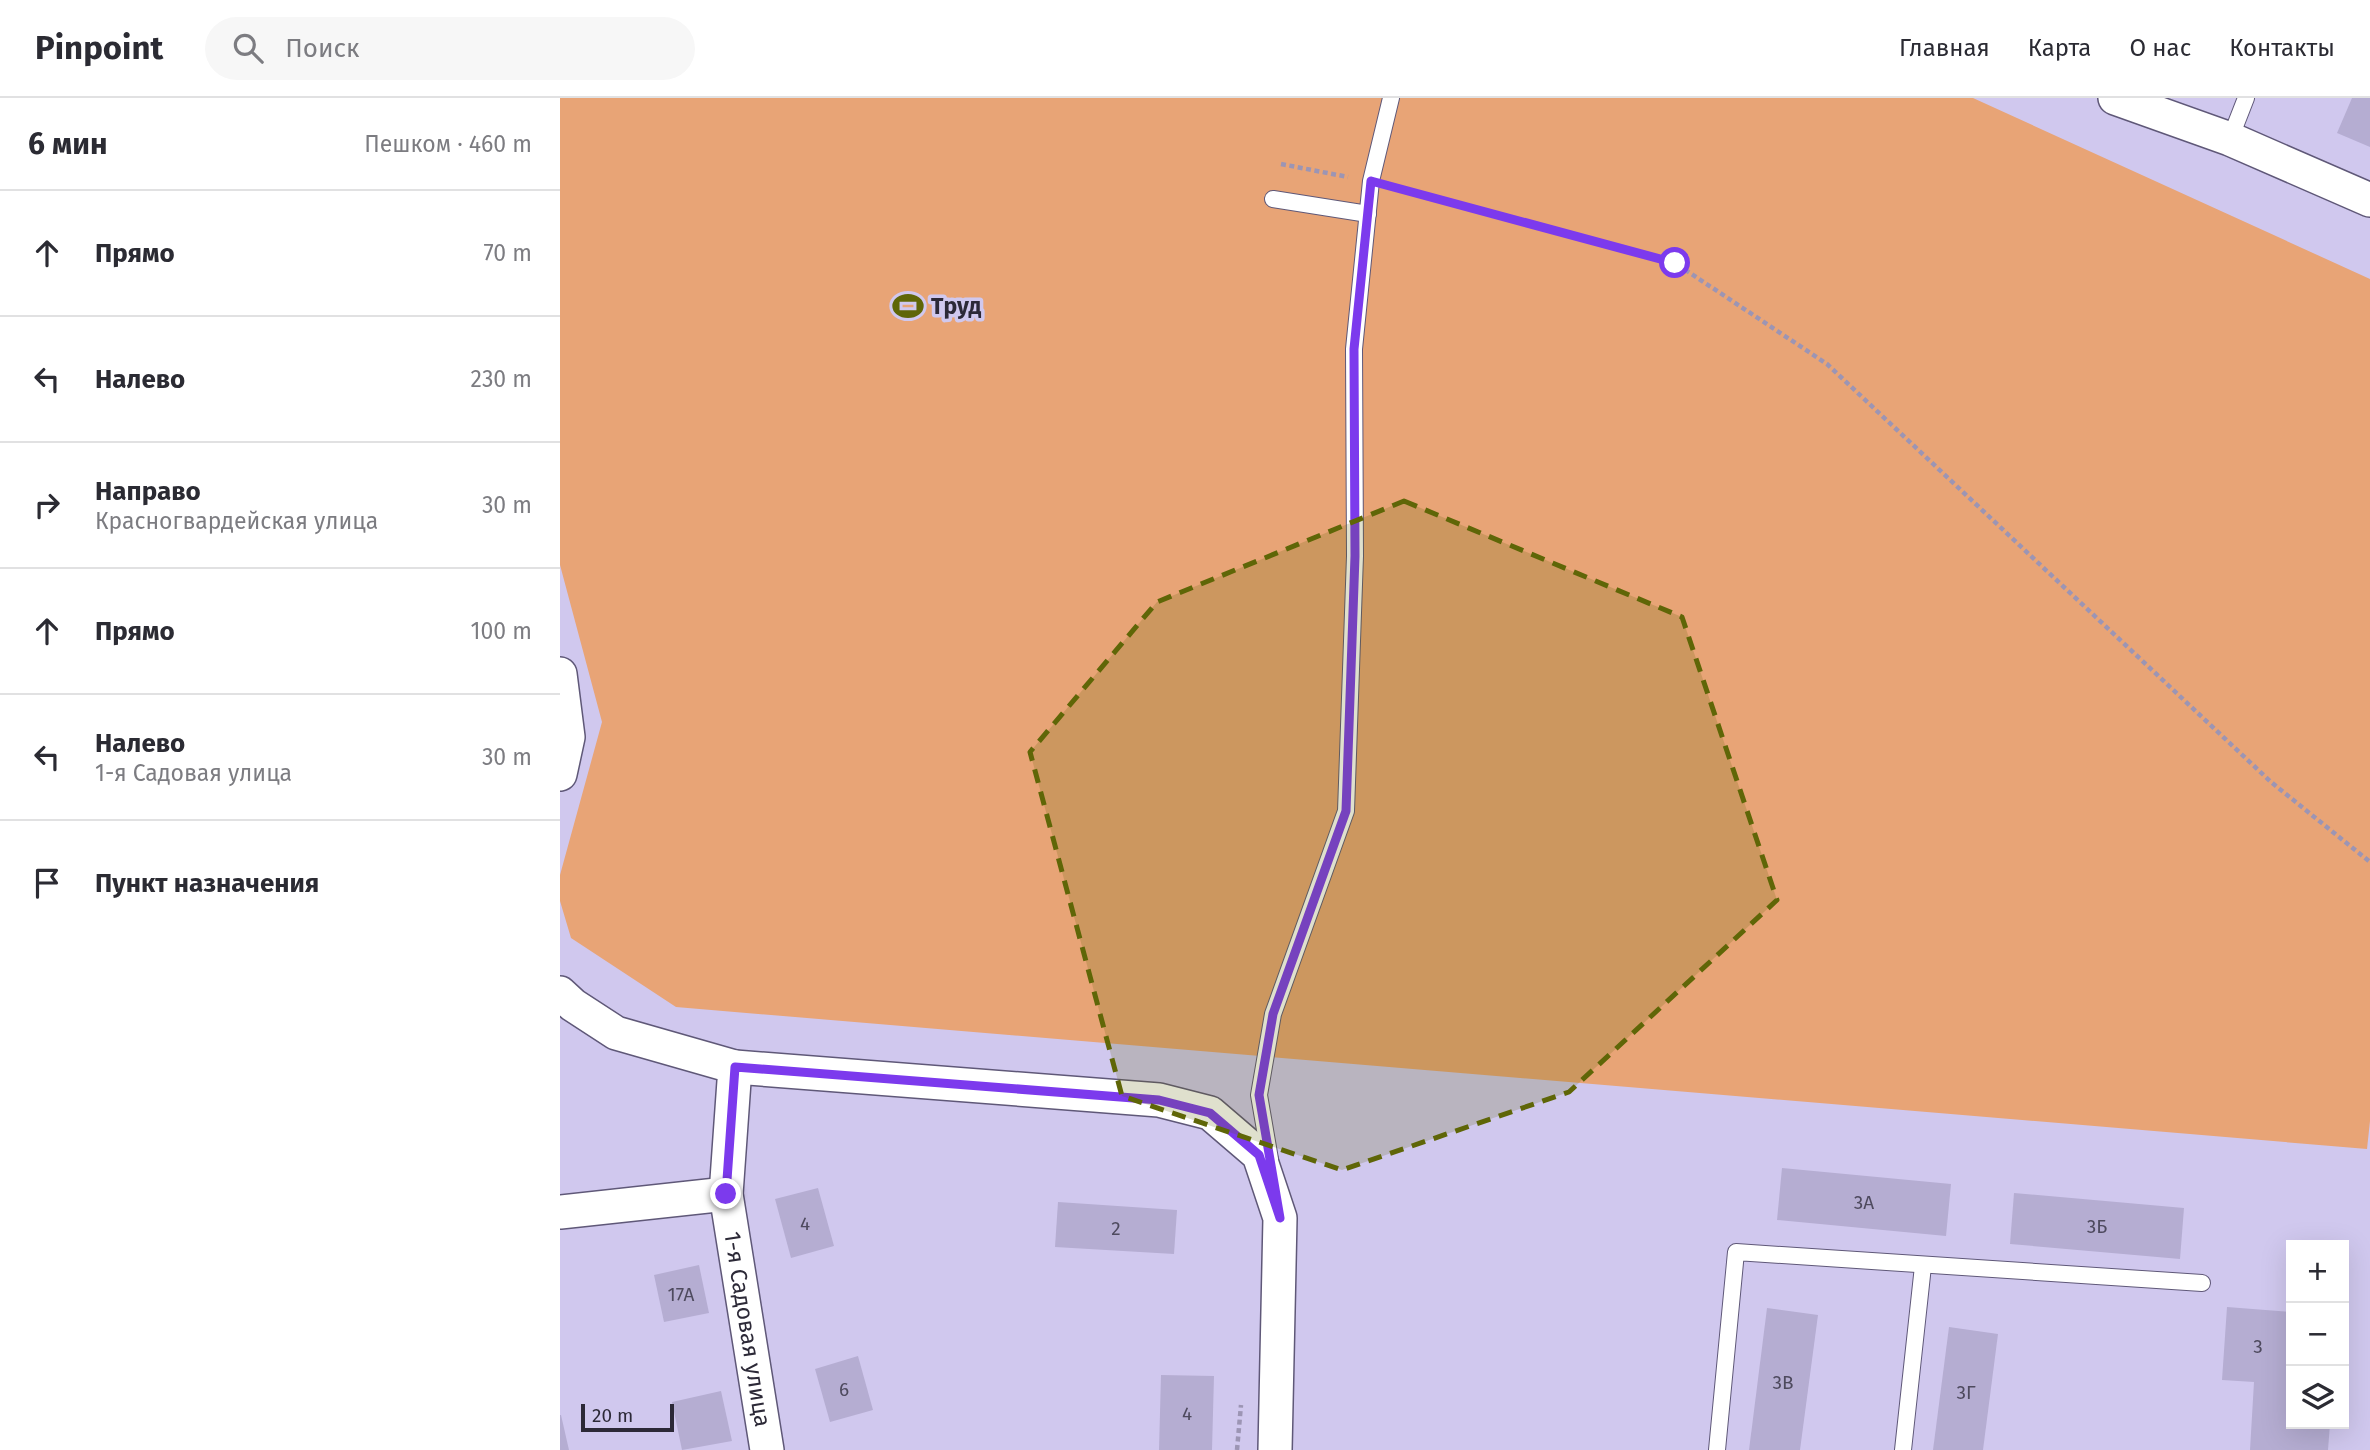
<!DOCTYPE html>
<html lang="ru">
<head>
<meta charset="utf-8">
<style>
  :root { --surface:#fff; --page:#f7f7f7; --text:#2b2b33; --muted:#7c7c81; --line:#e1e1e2 }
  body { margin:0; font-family:"Fira Sans",sans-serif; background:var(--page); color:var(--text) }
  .controls { position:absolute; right:21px; bottom:21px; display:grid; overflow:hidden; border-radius:0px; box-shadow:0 7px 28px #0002 }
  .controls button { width:63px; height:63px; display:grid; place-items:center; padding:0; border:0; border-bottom:2px solid var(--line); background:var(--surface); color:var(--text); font:35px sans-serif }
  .scale { position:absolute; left:21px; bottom:18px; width:93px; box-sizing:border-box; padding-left:7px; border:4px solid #2c2937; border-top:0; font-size:19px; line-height:24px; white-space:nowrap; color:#2c2937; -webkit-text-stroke:5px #d0c8ee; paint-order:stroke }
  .stop { position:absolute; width:21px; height:21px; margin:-16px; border:5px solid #7c3aed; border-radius:50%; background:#fff }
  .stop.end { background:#7c3aed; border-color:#fff; box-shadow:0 2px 7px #0008 }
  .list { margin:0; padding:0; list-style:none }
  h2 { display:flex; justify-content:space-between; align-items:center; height:91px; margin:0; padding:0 28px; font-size:30px }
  h2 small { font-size:23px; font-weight:400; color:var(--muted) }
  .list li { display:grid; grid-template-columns:46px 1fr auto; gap:21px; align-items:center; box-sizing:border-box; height:126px; padding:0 28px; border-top:2px solid var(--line) }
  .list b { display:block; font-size:26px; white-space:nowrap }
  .list p { margin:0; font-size:23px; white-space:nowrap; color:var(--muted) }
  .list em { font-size:23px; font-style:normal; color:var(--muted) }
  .icon { flex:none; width:38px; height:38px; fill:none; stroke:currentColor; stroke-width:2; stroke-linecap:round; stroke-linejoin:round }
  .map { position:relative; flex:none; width:1810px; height:1352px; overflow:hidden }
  header { display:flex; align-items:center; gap:42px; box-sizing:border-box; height:98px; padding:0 35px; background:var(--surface); border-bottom:2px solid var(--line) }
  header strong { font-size:33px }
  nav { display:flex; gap:38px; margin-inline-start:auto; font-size:24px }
  .search { width:490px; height:63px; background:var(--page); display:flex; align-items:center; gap:18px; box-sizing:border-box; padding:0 24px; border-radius:38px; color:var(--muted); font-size:26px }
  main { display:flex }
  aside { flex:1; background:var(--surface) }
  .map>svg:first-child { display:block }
  .green { fill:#e8a476 }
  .building { fill:#b5add2 }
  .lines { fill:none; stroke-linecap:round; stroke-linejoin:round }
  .lane-casing { stroke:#5f5878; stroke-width:18 }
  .street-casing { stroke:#5f5878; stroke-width:36 }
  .path { stroke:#9c95b4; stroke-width:4.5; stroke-dasharray:5 3.5; stroke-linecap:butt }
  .lane { stroke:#fff; stroke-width:16 }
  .street { stroke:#fff; stroke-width:33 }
  .route { stroke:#7c3aed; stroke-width:9 }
  .marked { fill:#5f6607; fill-opacity:0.2; stroke:#5f6607; stroke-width:5; stroke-dasharray:14 9; stroke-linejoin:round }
  .labels { text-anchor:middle; stroke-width:7; stroke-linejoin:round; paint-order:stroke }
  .number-label { font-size:19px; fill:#4e4a5e }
  .poi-label { font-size:23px; font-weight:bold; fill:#2c2937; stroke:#d0c8ee; text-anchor:start }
  .street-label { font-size:23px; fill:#2c2937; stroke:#d0c8ee }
</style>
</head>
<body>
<header>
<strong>Pinpoint</strong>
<div class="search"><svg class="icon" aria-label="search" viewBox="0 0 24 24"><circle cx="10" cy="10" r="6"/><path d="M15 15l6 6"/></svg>Поиск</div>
<nav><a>Главная</a><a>Карта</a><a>О нас</a><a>Контакты</a></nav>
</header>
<main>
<aside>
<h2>6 мин<small>Пешком · 460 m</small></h2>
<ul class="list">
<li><svg class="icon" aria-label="ahead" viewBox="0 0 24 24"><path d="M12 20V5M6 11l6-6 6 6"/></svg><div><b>Прямо</b></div><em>70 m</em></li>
<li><svg class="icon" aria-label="left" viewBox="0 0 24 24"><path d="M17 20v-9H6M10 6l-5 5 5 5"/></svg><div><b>Налево</b></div><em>230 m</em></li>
<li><svg class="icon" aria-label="right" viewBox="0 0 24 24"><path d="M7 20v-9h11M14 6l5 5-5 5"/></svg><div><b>Направо</b><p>Красногвардейская улица</p></div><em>30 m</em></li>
<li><svg class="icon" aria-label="ahead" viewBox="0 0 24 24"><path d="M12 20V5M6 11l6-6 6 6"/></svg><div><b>Прямо</b></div><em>100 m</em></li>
<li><svg class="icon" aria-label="left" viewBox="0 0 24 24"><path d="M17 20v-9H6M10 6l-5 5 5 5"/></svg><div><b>Налево</b><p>1-я Садовая улица</p></div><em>30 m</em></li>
<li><svg class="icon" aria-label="arrive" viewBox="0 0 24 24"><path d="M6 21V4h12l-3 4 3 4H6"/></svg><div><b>Пункт назначения</b></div></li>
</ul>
</aside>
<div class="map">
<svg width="1810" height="1352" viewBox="0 0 1810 1352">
  <rect width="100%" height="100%" fill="#d0c8ee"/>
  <path class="green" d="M 0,0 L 1413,0 L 1810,181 L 1810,1023 L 1807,1051 L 116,909 L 11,840 L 0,803 L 0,777 L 42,624 L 0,467 Z"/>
  <g class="building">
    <path d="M 1792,0 L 1810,0 L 1810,49 L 1777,35 Z"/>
    <path d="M 1222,1070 L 1391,1086 L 1386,1138 L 1217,1122 Z"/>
    <path d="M 258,1090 L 274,1148 L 231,1160 L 215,1101 Z"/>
    <path d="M 1454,1095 L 1624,1110 L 1620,1161 L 1450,1146 Z"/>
    <path d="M 498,1104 L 617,1112 L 614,1156 L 495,1149 Z"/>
    <path d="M 139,1167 L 149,1215 L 104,1224 L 94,1177 Z"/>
    <path d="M 1667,1209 L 1731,1214 L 1731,1326 L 1770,1326 L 1768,1352 L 1690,1352 L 1694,1284 L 1662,1282 Z"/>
    <path d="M 1207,1210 L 1258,1217 L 1240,1352 L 1189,1352 Z"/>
    <path d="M 1389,1229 L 1438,1236 L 1423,1352 L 1373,1352 Z"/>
    <path d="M 298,1258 L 313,1312 L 270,1324 L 255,1271 Z"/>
    <path d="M 601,1277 L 654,1278 L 652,1352 L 599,1352 Z"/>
    <path d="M 161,1293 L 172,1343 L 122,1352 L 112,1304 Z"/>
    <path d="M 0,1317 L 1,1317 L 9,1352 L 0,1352 Z"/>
  </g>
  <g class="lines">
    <g class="lane-casing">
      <g id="lane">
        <path d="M 1670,41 L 1686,0"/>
        <path d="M 713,101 L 808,116"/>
        <path d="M 710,1061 L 699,997 L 713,916 L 786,713 L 795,458 L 794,251 L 811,83 L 831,0"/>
        <path d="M 1157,1352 L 1176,1154 L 1642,1185"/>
        <path d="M 1343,1352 L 1363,1168"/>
      </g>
    </g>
    <g class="street-casing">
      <g id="street">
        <path d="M 1555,0 L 1670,41 L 1810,102"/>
        <path d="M 0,576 L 8,639 L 0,676"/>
        <path id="s1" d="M 0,895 L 13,907 L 56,935 L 175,969 L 166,1096 L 207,1352"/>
        <path d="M 175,969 L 599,1002 L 650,1015 L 699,1057 L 720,1120 L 715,1352"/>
        <path d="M 0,1114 L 166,1096"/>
      </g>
    </g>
    <g class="path">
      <path d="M 721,66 L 788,79"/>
      <path d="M 831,89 L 1115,165 L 1267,266 L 1711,684 L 1810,764"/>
      <path d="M 677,1352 L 681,1307"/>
    </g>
    <use href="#lane" class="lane"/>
    <use href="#street" class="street"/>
  </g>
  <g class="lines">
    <path class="route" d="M 166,1096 L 175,969 L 599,1002 L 650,1015 L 699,1057 L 720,1120 L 699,997 L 713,916 L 786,713 L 795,458 L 794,251 L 811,83 L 1115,165"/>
  </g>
  <path class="marked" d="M 844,403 L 1122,519 L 1217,802 L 1009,994 L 782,1072 L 562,998 L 470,654 L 597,504 Z"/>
  <defs>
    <g id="stadium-bare" transform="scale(2.415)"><path d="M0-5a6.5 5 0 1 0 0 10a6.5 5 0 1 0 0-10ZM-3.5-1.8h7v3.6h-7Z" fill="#5f6607" stroke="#d0c8ee" stroke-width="2.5" paint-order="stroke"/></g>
  </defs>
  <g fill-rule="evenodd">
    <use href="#stadium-bare" x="348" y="208"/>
  </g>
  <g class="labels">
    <g class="number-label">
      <text x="1304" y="1111">3А</text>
      <text x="245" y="1132">4</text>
      <text x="1537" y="1135">3Б</text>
      <text x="556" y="1137">2</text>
      <text x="121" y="1203">17А</text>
      <text x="1698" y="1255">3</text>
      <text x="1223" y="1291">3В</text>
      <text x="284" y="1298">6</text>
      <text x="1406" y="1301">3Г</text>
      <text x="627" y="1322">4</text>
    </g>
    <g class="poi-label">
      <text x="371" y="216">Труд</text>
    </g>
    <g class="street-label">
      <text dy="8" stroke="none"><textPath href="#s1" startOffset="457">1-я Садовая улица</textPath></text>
    </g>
  </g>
</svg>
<div class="controls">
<button>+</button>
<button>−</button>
<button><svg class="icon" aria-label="layers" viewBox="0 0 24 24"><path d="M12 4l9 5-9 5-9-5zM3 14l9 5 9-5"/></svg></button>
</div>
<div class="scale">20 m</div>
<div class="stop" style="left:1115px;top:165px"></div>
<div class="stop end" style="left:166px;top:1096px"></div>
</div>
</main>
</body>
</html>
